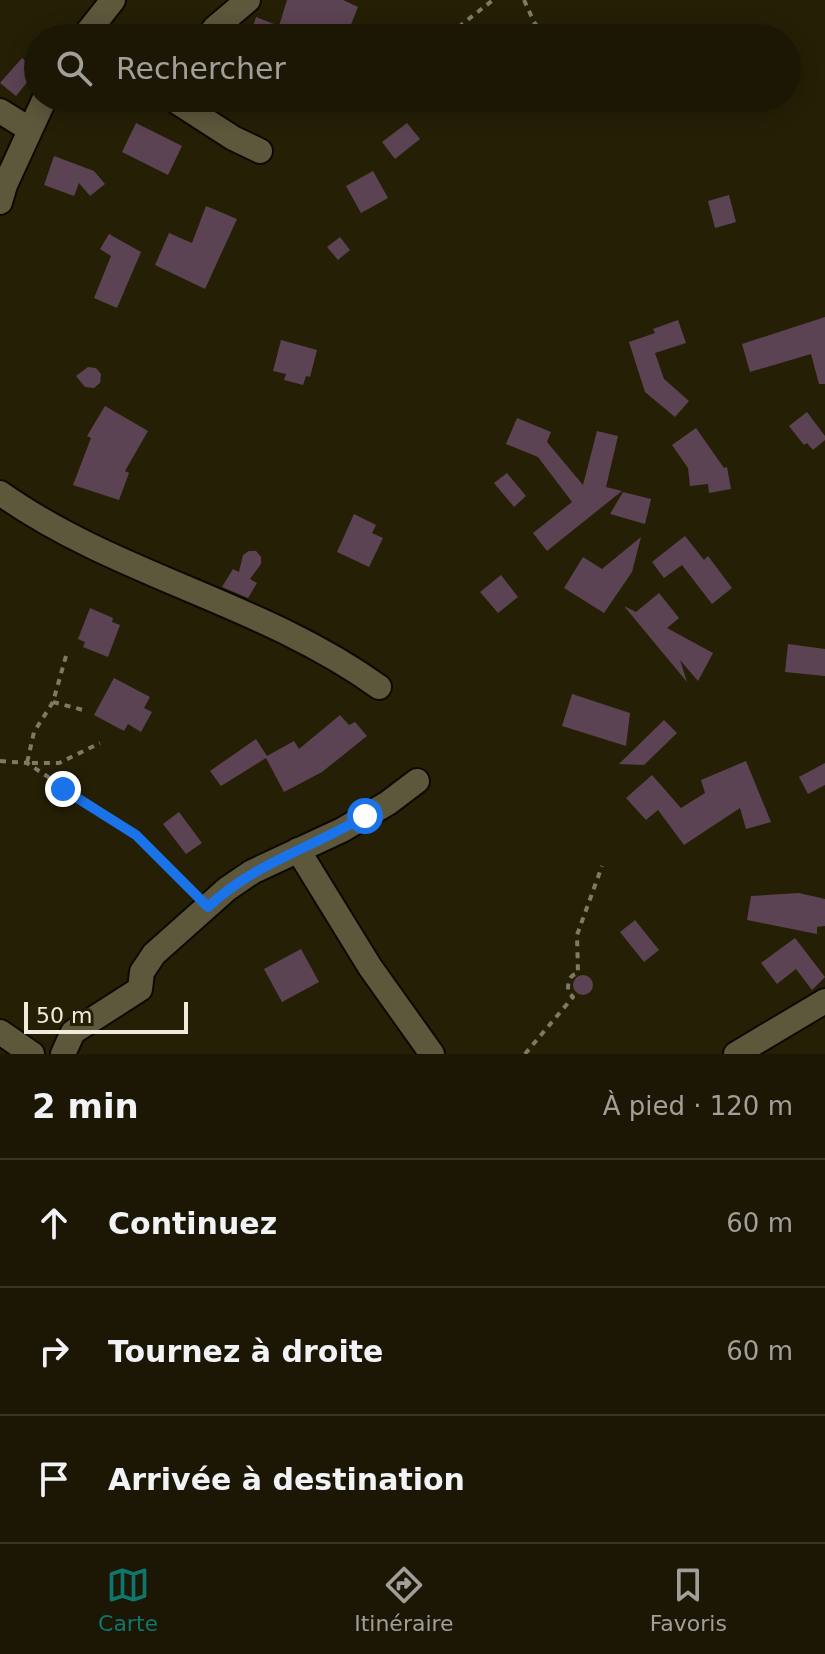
<!DOCTYPE html>
<html lang="fr">
<head>
<meta charset="utf-8">
<style>
  :root { --surface:#1c1704; --page:#292413; --text:#f1f3f6; --muted:#a09f9a; --line:#3a3626; --accent:#0f766e }
  body { margin:0; font-family:"DejaVu Sans",sans-serif; background:var(--page); color:var(--text) }
  .scale { position:absolute; left:24px; bottom:20px; width:164px; box-sizing:border-box; padding-left:8px; border:4px solid #efecdc; border-top:0; font-size:22px; line-height:28px; white-space:nowrap; color:#efecdc; -webkit-text-stroke:6px #251f06; paint-order:stroke }
  .stop { position:absolute; width:24px; height:24px; margin:-18px; border:6px solid #1a73e8; border-radius:50%; background:#fff }
  .stop.end { background:#1a73e8; border-color:#fff; box-shadow:0 2px 8px #0008 }
  .list { margin:0; padding:0; list-style:none }
  h2 { display:flex; justify-content:space-between; align-items:center; height:104px; margin:0; padding:0 32px; font-size:34px }
  h2 small { font-size:26px; font-weight:400; color:var(--muted) }
  .list li { display:grid; grid-template-columns:52px 1fr auto; gap:24px; align-items:center; box-sizing:border-box; height:128px; padding:0 32px; border-top:2px solid var(--line) }
  .list b { display:block; font-size:30px; white-space:nowrap }
  .list em { font-size:26px; font-style:normal; color:var(--muted) }
  .icon { flex:none; width:44px; height:44px; fill:none; stroke:currentColor; stroke-width:2; stroke-linecap:round; stroke-linejoin:round }
  .map { position:relative; flex:none; width:825px; height:1054px; overflow:hidden }
  .search { position:absolute; background:var(--surface); box-shadow:0 4px 20px #0003; left:24px; right:24px; top:24px; height:88px; display:flex; align-items:center; gap:20px; box-sizing:border-box; padding:0 28px; border-radius:44px; color:var(--muted); font-size:30px }
  .sheet { height:488px; background:var(--surface) }
  nav { display:flex; justify-content:space-around; align-items:center; box-sizing:border-box; height:112px; border-top:2px solid var(--line); background:var(--surface); font-size:22px; color:var(--muted) }
  nav a { display:grid; justify-items:center; gap:4px }
  nav .on { color:var(--accent) }
  .map>svg:first-child { display:block }
  .building { fill:#5c4353 }
  .lines { fill:none; stroke-linecap:round; stroke-linejoin:round }
  .minor-casing { stroke:#0e0900; stroke-width:28 }
  .path { stroke:#7e7a65; stroke-width:4; stroke-dasharray:6 6; stroke-linecap:butt }
  .minor { stroke:#5d573c; stroke-width:24 }
  .route { stroke:#1a73e8; stroke-width:10 }
</style>
</head>
<body>
<div class="map">
<svg width="825" height="1054" viewBox="0 0 825 1054">
  <rect width="100%" height="100%" fill="#251f06"/>
  <g class="building">
    <path d="M 287,0 L 343,0 L 358,7 L 350,27 L 352,29 L 342,38 L 249,38 L 256,17 L 279,26 Z"/>
    <path d="M 22,58 L 37,70 L 16,96 L 0,83 Z"/>
    <path d="M 136,123 L 182,146 L 168,175 L 122,152 Z"/>
    <path d="M 407,123 L 420,139 L 395,159 L 382,142 Z"/>
    <path d="M 54,156 L 94,171 L 105,184 L 90,196 L 79,183 L 74,196 L 44,185 Z"/>
    <path d="M 373,171 L 388,198 L 361,213 L 346,186 Z"/>
    <path d="M 729,195 L 736,222 L 715,228 L 708,201 Z"/>
    <path d="M 206,206 L 237,219 L 205,289 L 155,265 L 169,233 L 192,243 Z"/>
    <path d="M 109,234 L 141,252 L 117,308 L 94,298 L 111,256 L 100,249 Z"/>
    <path d="M 340,237 L 350,250 L 338,260 L 327,247 Z"/>
    <path d="M 825,317 L 825,384 L 819,384 L 811,354 L 750,372 L 742,344 Z"/>
    <path d="M 678,320 L 686,343 L 655,353 L 664,379 L 689,401 L 675,417 L 645,392 L 629,342 L 655,333 L 653,329 Z"/>
    <path d="M 281,340 L 317,350 L 310,377 L 306,376 L 303,385 L 284,380 L 286,374 L 273,371 Z"/>
    <path d="M 88,367 L 96,368 L 101,374 L 100,383 L 94,388 L 85,387 L 76,376 Z"/>
    <path d="M 105,406 L 148,431 L 125,471 L 129,473 L 119,500 L 73,485 L 91,438 L 87,436 Z"/>
    <path d="M 807,412 L 825,436 L 825,440 L 813,450 L 807,443 L 804,445 L 789,426 Z"/>
    <path d="M 517,418 L 551,432 L 547,442 L 583,485 L 597,431 L 618,436 L 606,487 L 622,491 L 547,551 L 533,533 L 572,502 L 538,457 L 506,444 Z"/>
    <path d="M 696,428 L 724,468 L 727,467 L 731,489 L 709,493 L 708,484 L 690,486 L 688,468 L 672,445 Z"/>
    <path d="M 507,473 L 526,496 L 514,507 L 494,483 Z"/>
    <path d="M 623,492 L 651,499 L 645,524 L 610,514 Z"/>
    <path d="M 354,514 L 376,525 L 372,533 L 383,538 L 369,567 L 337,552 Z"/>
    <path d="M 685,536 L 704,560 L 708,556 L 732,588 L 712,604 L 682,565 L 664,578 L 652,562 Z"/>
    <path d="M 641,537 L 632,572 L 604,613 L 564,588 L 583,557 L 602,569 Z"/>
    <path d="M 249,551 L 256,551 L 261,557 L 261,564 L 250,579 L 257,583 L 248,598 L 222,587 L 233,569 L 239,572 L 243,555 Z"/>
    <path d="M 501,575 L 518,597 L 498,613 L 480,592 Z"/>
    <path d="M 659,593 L 679,618 L 667,628 L 713,653 L 698,681 L 680,660 L 687,682 L 624,606 L 636,612 Z"/>
    <path d="M 90,608 L 113,618 L 112,622 L 120,625 L 108,657 L 83,647 L 85,642 L 78,639 Z"/>
    <path d="M 788,644 L 825,649 L 825,676 L 785,672 Z"/>
    <path d="M 114,678 L 150,697 L 144,708 L 152,712 L 141,732 L 128,724 L 124,731 L 94,715 Z"/>
    <path d="M 572,694 L 630,713 L 626,746 L 562,726 Z"/>
    <path d="M 340,715 L 349,725 L 355,722 L 367,736 L 322,772 L 284,792 L 266,758 L 221,786 L 210,771 L 256,739 L 267,756 L 294,741 L 299,749 Z"/>
    <path d="M 664,720 L 677,733 L 644,765 L 619,764 Z"/>
    <path d="M 746,761 L 771,822 L 746,829 L 740,808 L 684,845 L 658,810 L 646,820 L 626,798 L 652,775 L 681,808 L 705,793 L 701,780 Z"/>
    <path d="M 825,763 L 825,785 L 808,794 L 799,777 Z"/>
    <path d="M 179,812 L 202,843 L 186,854 L 163,824 Z"/>
    <path d="M 799,893 L 825,899 L 825,926 L 817,927 L 817,934 L 747,920 L 751,896 Z"/>
    <path d="M 635,920 L 659,950 L 644,962 L 620,932 Z"/>
    <path d="M 795,938 L 825,977 L 812,990 L 796,969 L 777,984 L 761,963 Z"/>
    <path d="M 301,949 L 319,982 L 282,1002 L 264,969 Z"/>
    <circle cx="583" cy="985" r="10"/>
  </g>
  <g class="lines">
    <g class="minor-casing">
      <g id="minor">
        <path d="M 83,38 L 113,0"/>
        <path d="M 207,38 L 215,28 L 248,0"/>
        <path d="M 171,98 L 233,138 L 260,151"/>
        <path d="M 0,111 L 29,129"/>
        <path d="M 0,202 L 5,185 L 45,98"/>
        <path d="M 0,493 C 117,576 263,603 379,687"/>
        <path d="M 298,850 L 370,967 L 432,1054"/>
        <path d="M 0,1032 L 32,1054"/>
        <path d="M 63,1054 L 73,1032 L 140,989 L 142,972 L 154,954 L 227,889 L 252,872 L 342,830 L 388,803 L 417,781"/>
        <path d="M 736,1054 L 825,1001"/>
      </g>
    </g>
    <g class="path">
      <path d="M 524,0 L 534,22 L 546,38"/>
      <path d="M 453,38 L 461,25 L 493,0"/>
      <path d="M 391,109 L 399,98"/>
      <path d="M 66,656 L 53,702 L 34,732 L 27,763 L 59,763 L 100,743"/>
      <path d="M 53,702 L 83,710"/>
      <path d="M 0,761 L 27,763 L 136,835 L 166,862 L 191,892"/>
      <path d="M 525,1054 L 573,997 L 568,992 C 568,982 568,976 578,973 L 577,935 L 602,866"/>
    </g>
    <use href="#minor" class="minor"/>
  </g>
  <g class="lines">
    <path class="route" d="M 63,789 L 136,835 L 208,907 C 256,862 310,849 365,816"/>
  </g>
</svg>
<div class="scale">50 m</div>
<div class="stop" style="left:365px;top:816px"></div>
<div class="stop end" style="left:63px;top:789px"></div>
<div class="search"><svg class="icon" aria-label="search" viewBox="0 0 24 24"><circle cx="10" cy="10" r="6"/><path d="M15 15l6 6"/></svg>Rechercher</div>
</div>
<section class="sheet">
<h2>2 min<small>À pied · 120 m</small></h2>
<ul class="list">
<li><svg class="icon" aria-label="ahead" viewBox="0 0 24 24"><path d="M12 20V5M6 11l6-6 6 6"/></svg><div><b>Continuez</b></div><em>60 m</em></li>
<li><svg class="icon" aria-label="right" viewBox="0 0 24 24"><path d="M7 20v-9h11M14 6l5 5-5 5"/></svg><div><b>Tournez à droite</b></div><em>60 m</em></li>
<li><svg class="icon" aria-label="arrive" viewBox="0 0 24 24"><path d="M6 21V4h12l-3 4 3 4H6"/></svg><div><b>Arrivée à destination</b></div></li>
</ul>
</section>
<nav>
<a class="on"><svg class="icon" aria-label="map" viewBox="0 0 24 24"><path d="M3 6l6-2 6 2 6-2v14l-6 2-6-2-6 2zM9 4v14M15 6v14"/></svg>Carte</a>
<a><svg class="icon" aria-label="directions" viewBox="0 0 24 24"><path d="M12 3l9 9-9 9-9-9zM9 14v-3h6M13 9l2 2-2 2"/></svg>Itinéraire</a>
<a><svg class="icon" aria-label="saved" viewBox="0 0 24 24"><path d="M7 4h10v16l-5-4-5 4z"/></svg>Favoris</a>
</nav>
</body>
</html>
